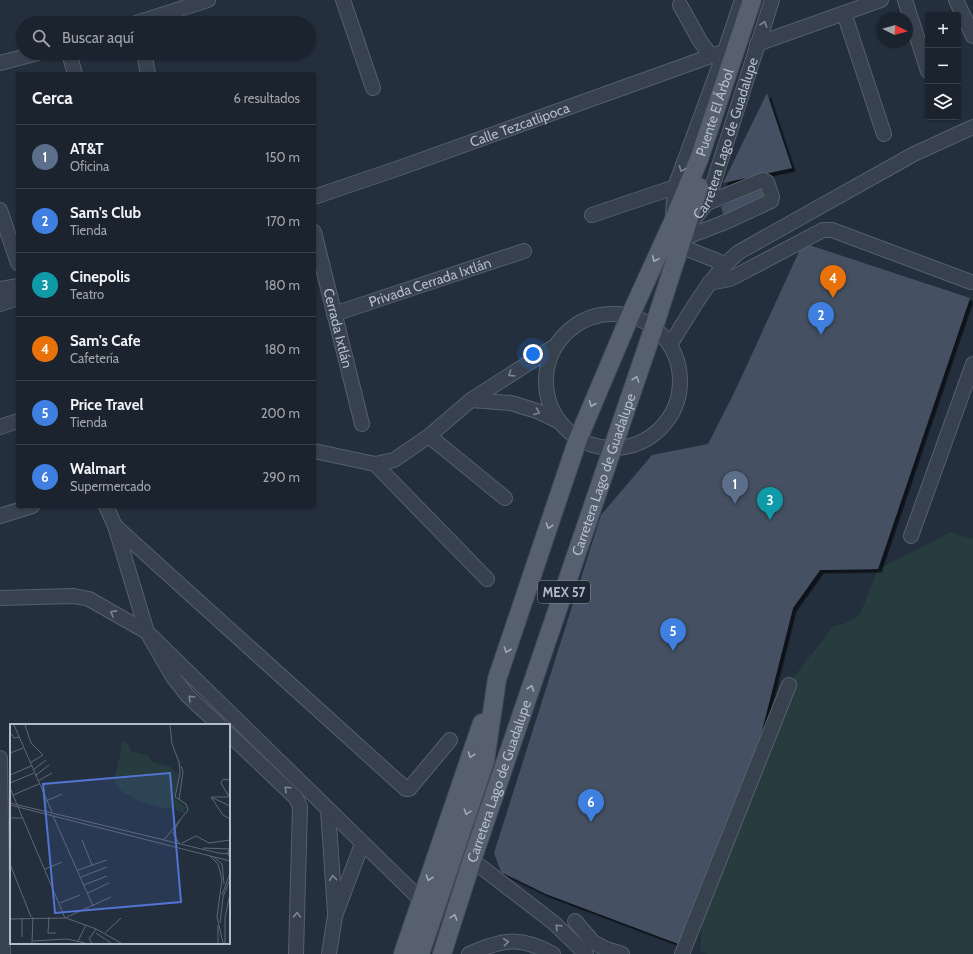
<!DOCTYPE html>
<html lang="es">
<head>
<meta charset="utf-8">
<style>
  :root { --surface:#1b232e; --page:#282f3a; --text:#f1f3f6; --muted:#a0a4aa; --line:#39404a; --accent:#d93025 }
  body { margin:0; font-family:Cabin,sans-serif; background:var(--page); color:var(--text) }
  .controls { position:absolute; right:12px; top:12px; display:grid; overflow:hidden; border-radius:4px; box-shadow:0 1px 3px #0004 }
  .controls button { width:36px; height:36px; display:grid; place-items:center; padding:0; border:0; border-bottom:1px solid var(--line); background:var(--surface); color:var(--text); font:20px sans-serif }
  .compass { position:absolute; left:877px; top:12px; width:36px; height:36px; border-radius:50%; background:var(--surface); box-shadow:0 1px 3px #0004; rotate:95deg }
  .you { position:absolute; left:533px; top:354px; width:14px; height:14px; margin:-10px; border:3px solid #fff; border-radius:50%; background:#1a73e8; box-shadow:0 0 0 6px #1a73e833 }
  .badge { display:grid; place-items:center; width:26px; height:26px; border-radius:50%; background:var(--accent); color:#fff; font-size:13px; font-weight:700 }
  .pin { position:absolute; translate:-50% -33px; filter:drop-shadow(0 1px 2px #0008) }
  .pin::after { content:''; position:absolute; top:21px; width:14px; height:12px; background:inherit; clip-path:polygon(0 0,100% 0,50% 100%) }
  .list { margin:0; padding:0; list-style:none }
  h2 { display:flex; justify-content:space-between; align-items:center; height:52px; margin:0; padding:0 16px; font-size:17px }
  h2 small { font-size:13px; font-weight:400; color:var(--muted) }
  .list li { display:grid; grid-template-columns:26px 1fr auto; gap:12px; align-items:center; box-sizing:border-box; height:64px; padding:0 16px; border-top:1px solid var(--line) }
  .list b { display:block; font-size:15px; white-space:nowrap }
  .list p { margin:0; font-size:13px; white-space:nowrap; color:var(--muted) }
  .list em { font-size:13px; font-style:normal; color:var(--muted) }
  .icon { flex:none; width:22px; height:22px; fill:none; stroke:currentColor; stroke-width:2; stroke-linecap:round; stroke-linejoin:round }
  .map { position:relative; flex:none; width:973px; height:954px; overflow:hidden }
  .search { position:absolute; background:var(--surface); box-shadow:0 1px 3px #0004; left:16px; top:16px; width:300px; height:44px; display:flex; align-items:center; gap:10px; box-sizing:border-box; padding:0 14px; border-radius:22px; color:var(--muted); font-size:15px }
  .panel { position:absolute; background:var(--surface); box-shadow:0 1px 3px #0004; left:16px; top:72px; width:300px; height:436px; border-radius:4px }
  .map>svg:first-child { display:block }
  .green { fill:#263c3f }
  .building { fill:#455162; filter:url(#shadow) }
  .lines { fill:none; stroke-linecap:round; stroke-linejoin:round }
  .minor-casing { stroke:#565f6c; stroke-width:16 }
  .major-casing { stroke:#414a57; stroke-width:20 }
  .minor { stroke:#38414e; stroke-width:14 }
  .major { stroke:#56606e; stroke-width:18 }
  .oneway { stroke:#7c8592 }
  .oneway2 { stroke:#a1aab7 }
  .labels { text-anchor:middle; stroke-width:3; stroke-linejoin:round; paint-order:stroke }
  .shield { fill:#1d2633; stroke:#878f9c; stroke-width:1 }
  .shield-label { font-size:13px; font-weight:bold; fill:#b4bcc9 }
  .street-label { font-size:14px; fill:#b4bcc9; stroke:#1d2633 }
  .inset-road { fill:none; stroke:#5e6776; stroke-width:1 }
  .view { fill:#5274d3; fill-opacity:0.15; stroke:#5274d3; stroke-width:2 }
  .inset-edge { fill:none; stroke:#b4bcc9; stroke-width:2 }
</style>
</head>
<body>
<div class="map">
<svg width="973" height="954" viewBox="0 0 973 954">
  <defs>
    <filter id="shadow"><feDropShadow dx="3.5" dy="3.5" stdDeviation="0" flood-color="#0009"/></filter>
  </defs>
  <rect width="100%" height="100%" fill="#242f3e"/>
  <path class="green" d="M 951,532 L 973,539 L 973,954 L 708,954 L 700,951 L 704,907 L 788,685 L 833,626 L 846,623 L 860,614 L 878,569 Z"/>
  <g class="building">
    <path d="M 767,93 L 792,168 L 723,183 Z"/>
    <path d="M 764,182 L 768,196 L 725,220 L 721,207 Z"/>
    <path d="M 803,243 L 970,298 L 878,569 L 820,570 L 793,608 L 754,762 L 684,946 L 546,894 L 501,872 L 494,853 L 601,515 L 652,455 L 708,444 L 735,391 Z"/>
  </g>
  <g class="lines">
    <g class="minor-casing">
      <g id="minor">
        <path d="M 343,0 L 373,88"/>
        <path d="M 905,0 L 928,71"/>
        <path d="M 956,0 L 973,36"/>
        <path d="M 680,5 L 700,41 L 711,56"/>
        <path d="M 844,13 L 884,134"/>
        <path d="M 136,23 L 208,0"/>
        <path d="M 757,44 L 881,0"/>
        <path d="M 69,53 L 75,74"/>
        <path d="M 144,53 L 148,74"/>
        <path d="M 0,63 L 38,53"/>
        <path id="s1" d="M 314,197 L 405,166 L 725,51"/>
        <path d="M 0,210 L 18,263"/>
        <path d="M 673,214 L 675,187 L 725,51 L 742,0"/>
        <path d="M 592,215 L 675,187"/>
        <path id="s2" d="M 690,224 L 707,203 L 772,0"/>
        <path id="s3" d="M 314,232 L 362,424"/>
        <path d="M 684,238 L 728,221 L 771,201 L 772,197 L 767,182 L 763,180 L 707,203"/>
        <path d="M 680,246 L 725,264"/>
        <path d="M 709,283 L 730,279 L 823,230 L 832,230 L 971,282"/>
        <path d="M 0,289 L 18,286"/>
        <path d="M 0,304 L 18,298"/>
        <path id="s4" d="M 334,314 L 524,251"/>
        <circle cx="613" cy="381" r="67"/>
        <path d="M 670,345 C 690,313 709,277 739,252 L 914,154 L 973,127"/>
        <path d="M 471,400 L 511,403 L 537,411 L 558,421"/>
        <path d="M 0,427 L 18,421"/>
        <path d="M 429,436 L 505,498"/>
        <path d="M 314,451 L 375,464 L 394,460 L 429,436 L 471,400 L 555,346"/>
        <path d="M 375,464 L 487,579"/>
        <path d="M 106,506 L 115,526 L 147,632 L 173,677 L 188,696 L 219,725"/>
        <path d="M 0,516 L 32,506"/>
        <path d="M 115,526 L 406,789 L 409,789 L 450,740"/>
        <path d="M 911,536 L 973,364"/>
        <path d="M 0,598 L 74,596 L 89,599 L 147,632 L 421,900"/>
        <path d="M 229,734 L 296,798 L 300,807 L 296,954"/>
        <path d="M 0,758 L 3,954"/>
        <path d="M 328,810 L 335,912"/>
        <path d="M 472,860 L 554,923 L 586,954"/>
        <path d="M 575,921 L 593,942 L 606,949 L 622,954"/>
        <path d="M 329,954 L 335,916 L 362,844"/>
        <path d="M 469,954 C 502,939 520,936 553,954"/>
        <path d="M 682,954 L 789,685"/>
      </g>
    </g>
    <g class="major-casing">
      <g id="major">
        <path d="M 403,954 L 482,723"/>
        <path id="s5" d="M 420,954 L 485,761 L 497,679 L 578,439 L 630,316 L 672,224 L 699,159 L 752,0"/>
        <path id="s6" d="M 442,954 L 472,860 L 654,327 L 699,187"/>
      </g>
    </g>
    <use href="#minor" class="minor"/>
    <use href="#major" class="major"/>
  </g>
  <defs><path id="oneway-chevron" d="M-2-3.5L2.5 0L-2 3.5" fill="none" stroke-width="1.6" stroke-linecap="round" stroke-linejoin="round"/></defs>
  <g class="oneway">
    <use href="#oneway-chevron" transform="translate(764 24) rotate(-71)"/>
    <use href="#oneway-chevron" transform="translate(682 169) rotate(111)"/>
    <use href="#oneway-chevron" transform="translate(511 374) rotate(147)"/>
    <use href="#oneway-chevron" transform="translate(537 412) rotate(21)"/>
    <use href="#oneway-chevron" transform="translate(113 613) rotate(-151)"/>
    <use href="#oneway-chevron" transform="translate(191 698) rotate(-135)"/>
    <use href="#oneway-chevron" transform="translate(287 789) rotate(-137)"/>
    <use href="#oneway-chevron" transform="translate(333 878) rotate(-94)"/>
    <use href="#oneway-chevron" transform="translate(297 915) rotate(-88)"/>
    <use href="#oneway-chevron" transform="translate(558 927) rotate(-136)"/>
    <use href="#oneway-chevron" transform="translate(506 942) rotate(-6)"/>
  </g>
  <g class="oneway2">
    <use href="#oneway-chevron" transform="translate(655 259) rotate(115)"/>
    <use href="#oneway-chevron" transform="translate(636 379) rotate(-71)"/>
    <use href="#oneway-chevron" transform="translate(592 404) rotate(113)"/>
    <use href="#oneway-chevron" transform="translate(549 526) rotate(108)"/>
    <use href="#oneway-chevron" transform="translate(507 650) rotate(109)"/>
    <use href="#oneway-chevron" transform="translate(531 688) rotate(-71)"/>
    <use href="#oneway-chevron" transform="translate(471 755) rotate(109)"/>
    <use href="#oneway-chevron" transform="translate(467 812) rotate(108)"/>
    <use href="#oneway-chevron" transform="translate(429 878) rotate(109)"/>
    <use href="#oneway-chevron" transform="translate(454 917) rotate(-72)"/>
  </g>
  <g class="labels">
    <rect class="shield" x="538" y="581" width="52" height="22" rx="3"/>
    <g class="shield-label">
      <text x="564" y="597">MEX 57</text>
    </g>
    <g class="street-label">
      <text dy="5" stroke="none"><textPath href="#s5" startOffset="894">Puente El Árbol</textPath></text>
      <text dy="5" stroke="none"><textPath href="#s1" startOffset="218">Calle Tezcatlipoca</textPath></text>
      <text dy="5" stroke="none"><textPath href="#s2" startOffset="94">Carretera Lago de Guadalupe</textPath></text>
      <text dy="5" stroke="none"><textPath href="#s4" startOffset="101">Privada Cerrada Ixtlán</textPath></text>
      <text dy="5" stroke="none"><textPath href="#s3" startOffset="99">Cerrada Ixtlán</textPath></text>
      <text dy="5" stroke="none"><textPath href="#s6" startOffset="506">Carretera Lago de Guadalupe</textPath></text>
      <text dy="5" stroke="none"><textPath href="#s6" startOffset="182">Carretera Lago de Guadalupe</textPath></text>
    </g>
  </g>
  <g transform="translate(10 724)">
    <rect width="220" height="220" fill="#242f3e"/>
    <path d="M 114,18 L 119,20 L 121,27 L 139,32 L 142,38 L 161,43 L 164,48 L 170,50 L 164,75 L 176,83 L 174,89 L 167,87 L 165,82 L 157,85 L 126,76 L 110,66 L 104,56 L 112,23 L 109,22 Z" fill="#263c3f"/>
    <path class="inset-road" d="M 4,1 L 42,88M 15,1 L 21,19 L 33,31 L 20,39M 160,1 L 162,20 L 169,38M 0,8 L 4,14 L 9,13M 0,29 L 13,24M 23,46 L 36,36M 0,51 L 21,42M 25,52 L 39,41M 219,56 L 213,55 L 211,59 L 219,73M 28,57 L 42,49M 0,59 L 24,49M 0,64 L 55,194M 3,71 L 29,60M 201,73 L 213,91 L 220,95M 201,73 L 220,82M 202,73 L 218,73M 219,73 L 220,52M 169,76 L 173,48 L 171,42M 36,77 L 52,70M 0,79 L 67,95M 0,81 L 220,137M 43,92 L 83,182M 0,94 L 13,94M 67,95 L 208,129 L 220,130M 72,116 L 82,141M 154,116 L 178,86 L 176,80 L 165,73 L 170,50 L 169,37M 169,119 L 163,109 L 170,96M 172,119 L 186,112 L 199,119 L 220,116M 220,122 L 218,129 L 220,135M 193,124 L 220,125M 200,132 L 208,140 L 212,155 L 207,193 L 213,219M 205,134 L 212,140 L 214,160M 0,140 L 21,193M 35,145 L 52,138M 68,146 L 97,136M 71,153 L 97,143M 74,161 L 97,152M 78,169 L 99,159M 212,171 L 220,149M 50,179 L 70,171M 39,193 L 38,209 L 46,209M 12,194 L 12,213M 56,194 L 86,205 L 111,219M 0,195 L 55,194 L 101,173M 210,199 L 213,173 L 220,155M 208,201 L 208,219M 86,209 L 101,219M 95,209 L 111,194M 23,217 L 57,215 L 75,219M 68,217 L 76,201M 22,219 L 23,193M 82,219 L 79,215 L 86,205M 215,219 L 215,193 L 220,170"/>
    <path class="view" d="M 160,49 L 171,178 L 45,189 L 33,60 Z"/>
    <rect width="220" height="220" class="inset-edge"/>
  </g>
</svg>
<div class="controls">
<button>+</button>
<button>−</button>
<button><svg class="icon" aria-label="layers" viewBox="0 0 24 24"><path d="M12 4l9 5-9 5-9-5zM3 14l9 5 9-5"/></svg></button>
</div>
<svg class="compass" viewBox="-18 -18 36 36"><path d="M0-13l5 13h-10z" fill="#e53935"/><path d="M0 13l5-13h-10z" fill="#a0a4aa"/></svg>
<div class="you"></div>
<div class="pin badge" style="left:735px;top:504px;background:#5c6f8a">1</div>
<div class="pin badge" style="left:821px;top:335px;background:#3f7fe0">2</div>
<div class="pin badge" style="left:770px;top:520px;background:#0f9aa8">3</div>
<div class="pin badge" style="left:833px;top:298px;background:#e8710a">4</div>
<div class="pin badge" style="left:673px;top:651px;background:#3f7fe0">5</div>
<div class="pin badge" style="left:591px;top:822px;background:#3f7fe0">6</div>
<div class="search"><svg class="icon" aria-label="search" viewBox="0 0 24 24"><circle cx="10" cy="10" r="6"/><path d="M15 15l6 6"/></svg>Buscar aquí</div>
<section class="panel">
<h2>Cerca<small>6 resultados</small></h2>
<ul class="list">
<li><span class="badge" style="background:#5c6f8a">1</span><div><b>AT&amp;T</b><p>Oficina</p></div><em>150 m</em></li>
<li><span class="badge" style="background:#3f7fe0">2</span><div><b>Sam's Club</b><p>Tienda</p></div><em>170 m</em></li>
<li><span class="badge" style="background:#0f9aa8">3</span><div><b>Cinepolis</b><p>Teatro</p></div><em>180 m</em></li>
<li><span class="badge" style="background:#e8710a">4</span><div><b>Sam's Cafe</b><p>Cafetería</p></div><em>180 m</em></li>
<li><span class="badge" style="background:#3f7fe0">5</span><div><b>Price Travel</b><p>Tienda</p></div><em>200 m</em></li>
<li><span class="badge" style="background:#3f7fe0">6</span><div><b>Walmart</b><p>Supermercado</p></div><em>290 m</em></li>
</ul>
</section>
</div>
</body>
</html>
